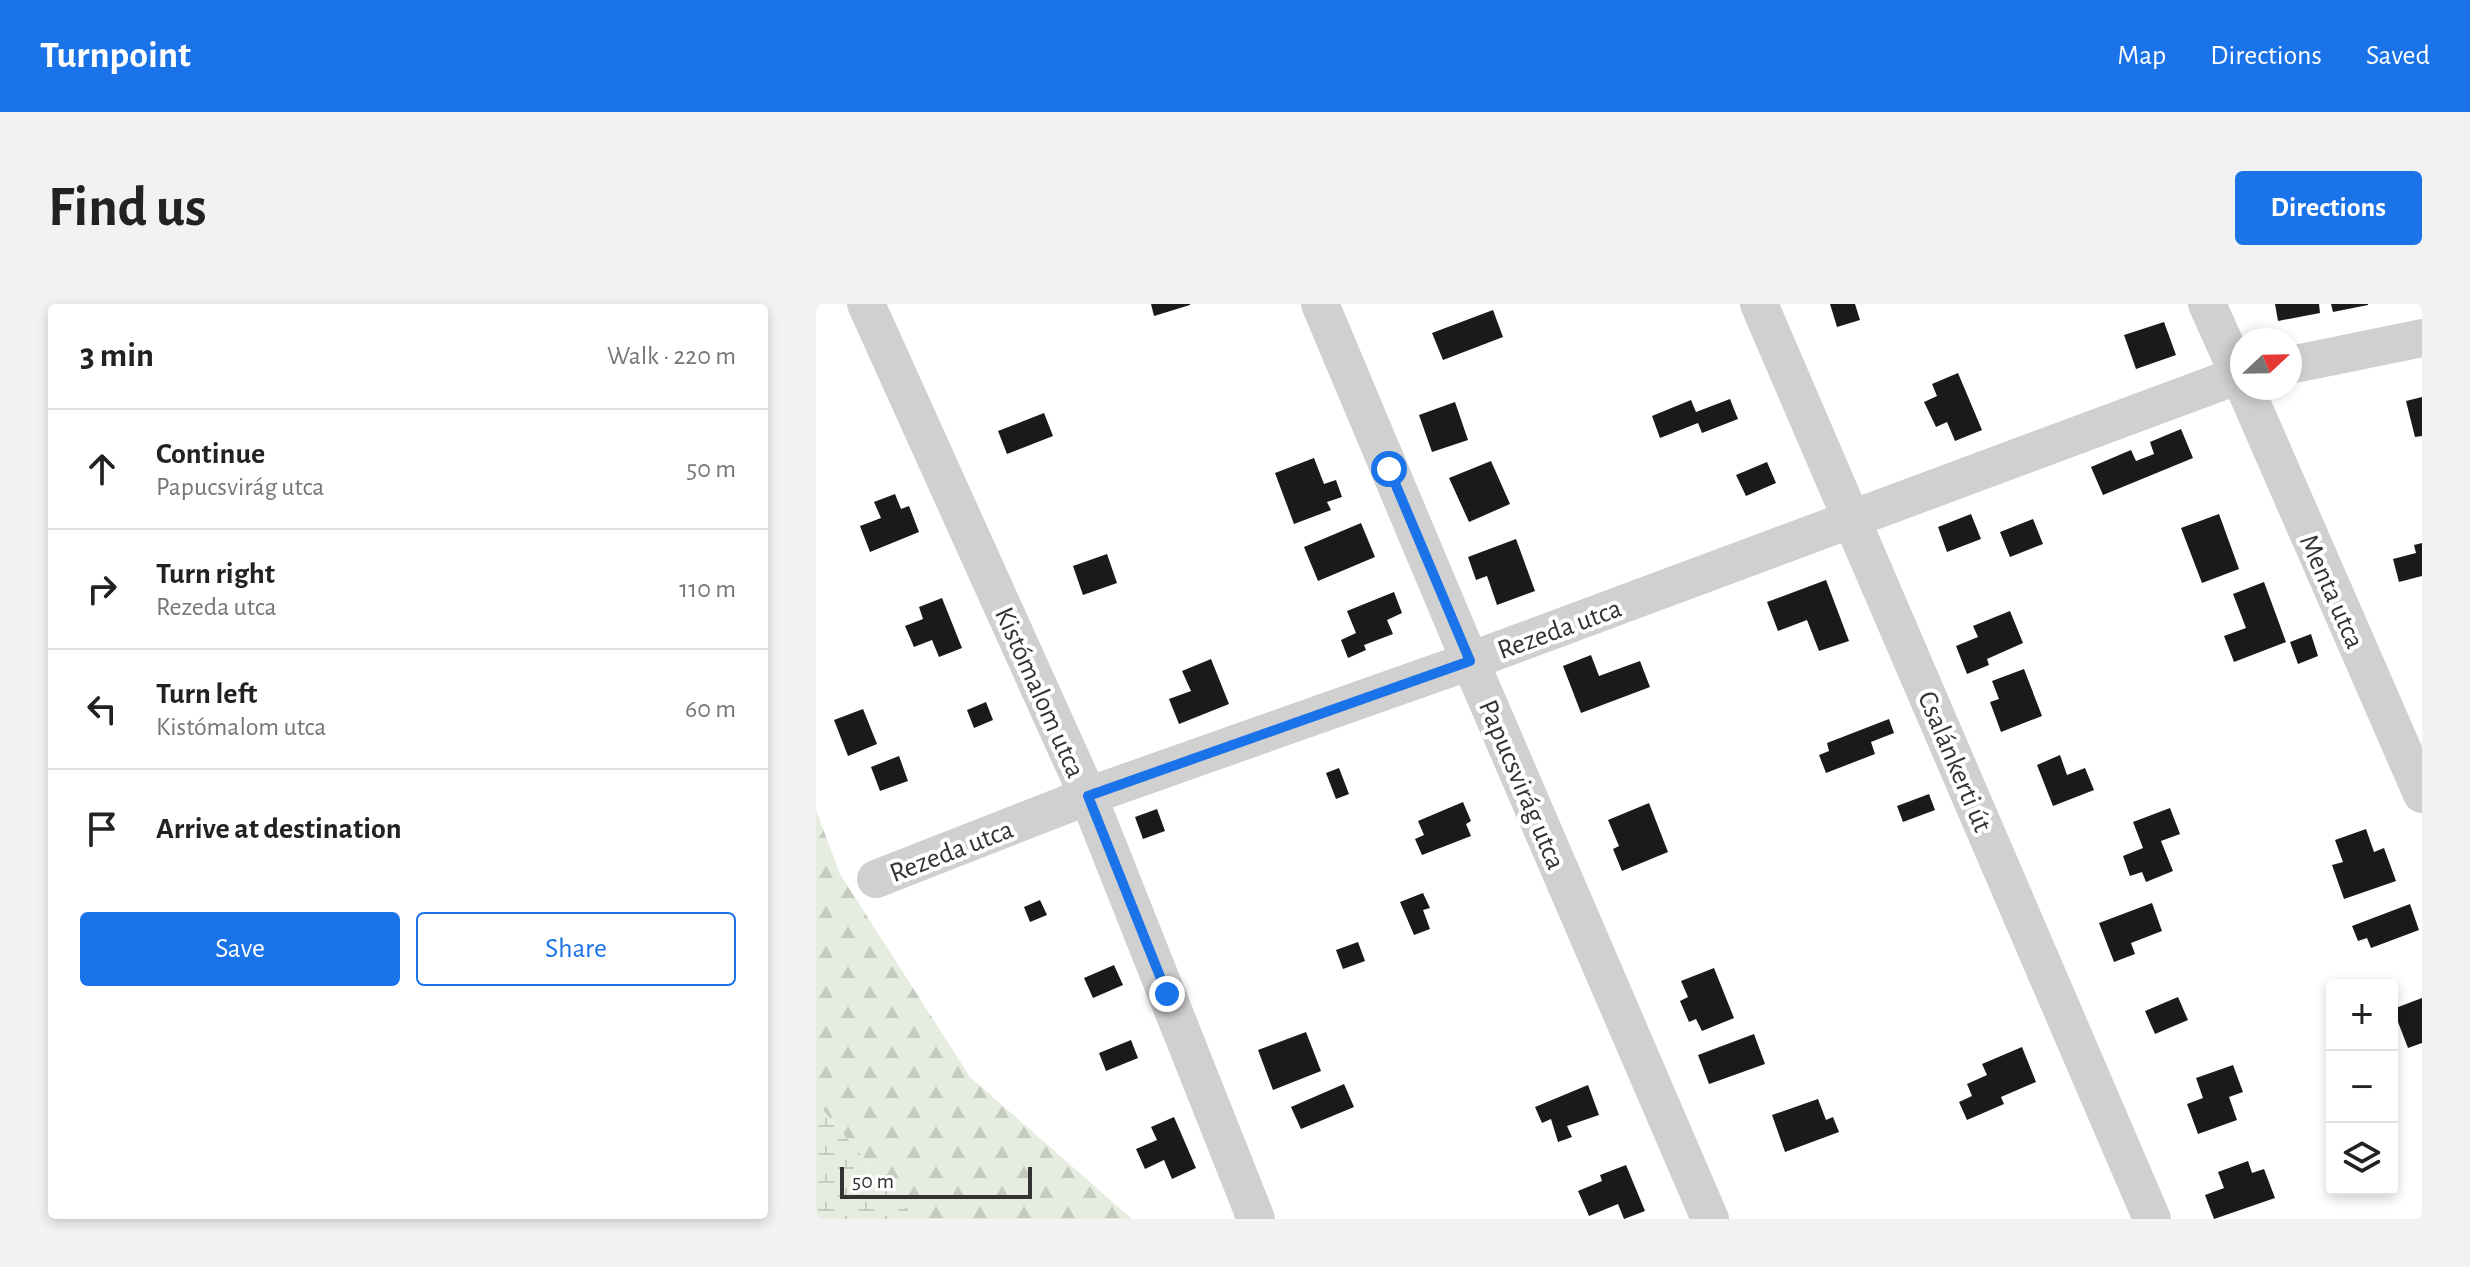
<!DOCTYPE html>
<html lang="en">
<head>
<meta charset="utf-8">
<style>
  :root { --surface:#fff; --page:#f2f2f2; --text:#222; --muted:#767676; --line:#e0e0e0; --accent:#1a73e8 }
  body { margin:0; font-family:"Alegreya Sans",sans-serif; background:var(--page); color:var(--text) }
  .controls { position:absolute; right:24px; bottom:24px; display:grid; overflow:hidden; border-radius:8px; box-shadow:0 4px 12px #0003 }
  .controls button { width:72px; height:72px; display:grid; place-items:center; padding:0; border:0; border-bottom:2px solid var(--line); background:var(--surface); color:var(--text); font:40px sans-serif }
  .compass { position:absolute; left:1414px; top:24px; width:72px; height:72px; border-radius:50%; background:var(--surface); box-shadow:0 4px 12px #0003; rotate:68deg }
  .scale { position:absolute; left:24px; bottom:20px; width:192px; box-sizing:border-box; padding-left:8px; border:4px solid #333; border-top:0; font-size:22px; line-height:28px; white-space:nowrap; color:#333; -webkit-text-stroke:6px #fff; paint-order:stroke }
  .stop { position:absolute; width:24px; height:24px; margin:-18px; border:6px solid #1a73e8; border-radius:50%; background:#fff }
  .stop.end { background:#1a73e8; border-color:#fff; box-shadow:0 2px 8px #0008 }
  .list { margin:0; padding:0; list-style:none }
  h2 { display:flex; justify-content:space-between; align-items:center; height:104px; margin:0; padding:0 32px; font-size:34px }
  h2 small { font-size:26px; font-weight:400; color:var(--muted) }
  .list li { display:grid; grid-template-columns:52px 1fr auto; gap:24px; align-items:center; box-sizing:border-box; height:120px; padding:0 32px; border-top:2px solid var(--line) }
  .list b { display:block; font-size:30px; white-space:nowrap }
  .list p { margin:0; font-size:26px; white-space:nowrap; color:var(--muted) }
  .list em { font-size:26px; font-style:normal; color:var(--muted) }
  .actions { display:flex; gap:16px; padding:24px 32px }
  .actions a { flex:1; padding:18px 0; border:2px solid var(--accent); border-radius:8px; text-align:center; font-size:28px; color:var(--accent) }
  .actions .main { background:var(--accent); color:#fff }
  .icon { flex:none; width:44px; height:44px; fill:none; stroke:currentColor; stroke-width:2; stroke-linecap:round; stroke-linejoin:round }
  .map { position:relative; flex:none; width:1606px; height:915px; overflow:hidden; border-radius:8px }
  header { display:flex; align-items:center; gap:48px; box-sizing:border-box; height:112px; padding:0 40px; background:var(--accent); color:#fff }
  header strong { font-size:38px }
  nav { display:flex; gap:44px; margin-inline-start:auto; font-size:28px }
  .intro { display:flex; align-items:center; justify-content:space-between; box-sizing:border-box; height:192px; padding:0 48px }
  h1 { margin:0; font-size:56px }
  .button { padding:20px 36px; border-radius:8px; background:var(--accent); color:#fff; font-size:28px; font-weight:700 }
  main { display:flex; gap:48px; padding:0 48px }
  aside { flex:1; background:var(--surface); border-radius:8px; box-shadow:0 4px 12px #0003 }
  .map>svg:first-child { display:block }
  .forest { fill:url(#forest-firs) }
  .wetland { fill:url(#wetland-marsh) }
  .building { fill:#1a1a1a }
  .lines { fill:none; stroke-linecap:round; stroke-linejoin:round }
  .minor { stroke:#d0d0d0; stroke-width:38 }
  .route { stroke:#1a73e8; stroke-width:10 }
  .labels { text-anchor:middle; stroke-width:8; stroke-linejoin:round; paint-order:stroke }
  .street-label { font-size:28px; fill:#333; stroke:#fff }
</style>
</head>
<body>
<header>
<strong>Turnpoint</strong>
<nav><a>Map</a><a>Directions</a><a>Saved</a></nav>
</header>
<div class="intro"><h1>Find us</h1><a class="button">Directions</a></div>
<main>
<aside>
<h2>3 min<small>Walk · 220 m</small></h2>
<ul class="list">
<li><svg class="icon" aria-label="ahead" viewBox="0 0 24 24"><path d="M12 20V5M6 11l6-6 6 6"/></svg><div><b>Continue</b><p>Papucsvirág utca</p></div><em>50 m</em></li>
<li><svg class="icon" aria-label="right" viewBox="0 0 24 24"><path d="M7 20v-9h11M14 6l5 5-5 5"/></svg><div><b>Turn right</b><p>Rezeda utca</p></div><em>110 m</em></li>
<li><svg class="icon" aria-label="left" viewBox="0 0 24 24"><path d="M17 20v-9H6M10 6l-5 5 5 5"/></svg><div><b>Turn left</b><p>Kistómalom utca</p></div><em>60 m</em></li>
<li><svg class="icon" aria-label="arrive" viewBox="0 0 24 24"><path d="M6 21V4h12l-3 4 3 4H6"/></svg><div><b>Arrive at destination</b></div></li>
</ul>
<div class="actions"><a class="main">Save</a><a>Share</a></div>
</aside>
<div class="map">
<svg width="1606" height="915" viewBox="0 0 1606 915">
  <defs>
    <pattern id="forest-firs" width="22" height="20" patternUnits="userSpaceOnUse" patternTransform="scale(2)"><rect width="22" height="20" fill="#e6ecdf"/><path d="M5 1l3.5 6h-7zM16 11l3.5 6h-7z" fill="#c6cbc0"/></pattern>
    <pattern id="wetland-marsh" width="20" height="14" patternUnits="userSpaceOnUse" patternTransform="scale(2)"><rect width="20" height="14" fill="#e6ecdf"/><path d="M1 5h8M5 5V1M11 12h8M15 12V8" fill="none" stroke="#c6cbc0"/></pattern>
  </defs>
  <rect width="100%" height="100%" fill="#fff"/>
  <path class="forest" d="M 0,506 L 24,570 L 154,773 L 316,915 L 100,915 L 0,798 Z"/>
  <path class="wetland" d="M 0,798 L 100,915 L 0,915 Z"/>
  <g class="building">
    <path d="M 335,0 L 374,0 L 374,1 L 338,12 Z"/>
    <path d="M 1014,0 L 1039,0 L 1044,16 L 1021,23 Z"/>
    <path d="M 1459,0 L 1503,0 L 1504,9 L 1462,17 Z"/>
    <path d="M 1515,0 L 1552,0 L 1552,1 L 1517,8 Z"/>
    <path d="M 677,6 L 687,33 L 627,56 L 616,29 Z"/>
    <path d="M 1348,18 L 1360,51 L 1320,65 L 1308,31 Z"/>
    <path d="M 1142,69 L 1166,126 L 1139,137 L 1131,118 L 1120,123 L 1108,98 L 1121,92 L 1116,80 Z"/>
    <path d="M 1606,93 L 1606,132 L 1599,133 L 1590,97 Z"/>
    <path d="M 914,95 L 922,115 L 886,129 L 882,119 L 844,134 L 836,112 L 875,96 L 880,108 Z"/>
    <path d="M 639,98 L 652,136 L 616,148 L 603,111 Z"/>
    <path d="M 228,109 L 237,132 L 191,150 L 182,127 Z"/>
    <path d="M 1365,125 L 1377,154 L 1287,191 L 1275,163 L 1315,146 L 1320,157 L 1338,150 L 1334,138 Z"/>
    <path d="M 498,154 L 508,180 L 520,176 L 526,193 L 511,198 L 515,206 L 478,220 L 459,169 Z"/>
    <path d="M 675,157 L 694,200 L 653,218 L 633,174 Z"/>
    <path d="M 951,158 L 960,179 L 930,192 L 920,171 Z"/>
    <path d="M 79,190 L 85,205 L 93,202 L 103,228 L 54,248 L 44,222 L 65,214 L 58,198 Z"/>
    <path d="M 1155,210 L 1165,235 L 1131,248 L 1122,223 Z"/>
    <path d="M 1403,210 L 1423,265 L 1386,279 L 1365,224 Z"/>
    <path d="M 1217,215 L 1227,240 L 1194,253 L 1184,228 Z"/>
    <path d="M 545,219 L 559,253 L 502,277 L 488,243 Z"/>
    <path d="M 700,235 L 719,287 L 681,301 L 671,272 L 660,276 L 652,253 Z"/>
    <path d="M 1606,239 L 1606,272 L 1583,278 L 1577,255 L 1600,249 L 1598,241 Z"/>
    <path d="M 291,250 L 301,279 L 267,291 L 257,262 Z"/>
    <path d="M 1010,276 L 1033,337 L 1003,347 L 991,316 L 962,327 L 951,298 Z"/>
    <path d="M 1448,278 L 1470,338 L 1418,358 L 1408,332 L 1430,324 L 1417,290 Z"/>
    <path d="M 578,288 L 586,309 L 571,316 L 577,330 L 548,341 L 550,346 L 532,354 L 525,336 L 540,329 L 531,307 Z"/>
    <path d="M 126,294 L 146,344 L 123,353 L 116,336 L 98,343 L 89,322 L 107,315 L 103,303 Z"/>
    <path d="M 1194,307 L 1207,339 L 1171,355 L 1173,361 L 1151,370 L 1140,342 L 1162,333 L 1157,322 Z"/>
    <path d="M 1495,330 L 1502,352 L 1482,360 L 1474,338 Z"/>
    <path d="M 775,351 L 783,372 L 824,357 L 834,383 L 765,409 L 747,362 Z"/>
    <path d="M 395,355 L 413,400 L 363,420 L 353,395 L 375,387 L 366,367 Z"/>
    <path d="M 1208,365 L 1226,412 L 1185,428 L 1174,398 L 1183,395 L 1176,377 Z"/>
    <path d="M 170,398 L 177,416 L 158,424 L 151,406 Z"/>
    <path d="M 47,405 L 61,440 L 32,452 L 18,416 Z"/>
    <path d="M 1073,415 L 1078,429 L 1055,438 L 1059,450 L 1010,469 L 1003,451 L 1013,447 L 1011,439 Z"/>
    <path d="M 1244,451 L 1251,471 L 1269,464 L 1278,486 L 1237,502 L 1221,461 Z"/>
    <path d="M 83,452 L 92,477 L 64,487 L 55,463 Z"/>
    <path d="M 523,464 L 533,490 L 520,495 L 510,469 Z"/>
    <path d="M 1113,490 L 1119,506 L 1087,518 L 1081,502 Z"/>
    <path d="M 647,498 L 655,517 L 650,520 L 655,532 L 606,551 L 599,535 L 608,531 L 602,517 Z"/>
    <path d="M 833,499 L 852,548 L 806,567 L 797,545 L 803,542 L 792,516 Z"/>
    <path d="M 1354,504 L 1364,530 L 1345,537 L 1357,567 L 1330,578 L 1326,568 L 1314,572 L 1307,552 L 1327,544 L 1317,518 Z"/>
    <path d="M 341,505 L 349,527 L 327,535 L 319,513 Z"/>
    <path d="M 1550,525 L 1558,548 L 1568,544 L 1580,577 L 1528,595 L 1516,561 L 1527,558 L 1519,536 Z"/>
    <path d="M 607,589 L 614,604 L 607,606 L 614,625 L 598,631 L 584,598 Z"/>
    <path d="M 224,596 L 231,611 L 214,618 L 208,603 Z"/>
    <path d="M 1336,599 L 1346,627 L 1315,639 L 1319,650 L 1298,658 L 1283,619 Z"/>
    <path d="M 1594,600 L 1603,626 L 1555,644 L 1551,634 L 1542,637 L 1536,622 Z"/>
    <path d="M 542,638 L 549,657 L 527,665 L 520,646 Z"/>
    <path d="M 298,661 L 307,681 L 277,694 L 268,674 Z"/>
    <path d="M 898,664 L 918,714 L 886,727 L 880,715 L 873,718 L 864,697 L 872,693 L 865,677 Z"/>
    <path d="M 1362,693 L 1372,716 L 1339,730 L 1329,707 Z"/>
    <path d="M 1606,694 L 1606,739 L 1592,744 L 1577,705 Z"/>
    <path d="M 490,728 L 505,767 L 457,786 L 442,746 Z"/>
    <path d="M 938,730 L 949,760 L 893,780 L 882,751 Z"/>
    <path d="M 315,736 L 322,754 L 290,767 L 283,749 Z"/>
    <path d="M 1206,743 L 1220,778 L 1185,793 L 1188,800 L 1151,816 L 1143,798 L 1156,792 L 1151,780 L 1171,771 L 1166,760 Z"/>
    <path d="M 1417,761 L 1427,788 L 1413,793 L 1421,816 L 1382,830 L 1371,800 L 1387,794 L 1380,774 Z"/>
    <path d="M 528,780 L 538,803 L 485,825 L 475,803 Z"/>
    <path d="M 772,781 L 783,811 L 751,822 L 756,833 L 742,838 L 735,815 L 726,819 L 719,803 Z"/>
    <path d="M 1002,795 L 1010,816 L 1017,813 L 1023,828 L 969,848 L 956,811 Z"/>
    <path d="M 358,813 L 380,864 L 356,875 L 348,856 L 329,865 L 320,845 L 341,836 L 335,823 Z"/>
    <path d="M 1432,857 L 1436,869 L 1448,865 L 1459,894 L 1398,915 L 1389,891 L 1408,884 L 1402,868 Z"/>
    <path d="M 810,861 L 829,907 L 808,915 L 802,900 L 773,912 L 762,887 L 786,877 L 784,871 Z"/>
  </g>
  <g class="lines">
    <g class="minor">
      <path d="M 50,0 L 272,492 L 440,915"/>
      <path d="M 504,0 L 654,357 L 894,915"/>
      <path d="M 943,0 L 1336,915"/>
      <path d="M 1391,0 L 1426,78"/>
      <path d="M 1474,61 L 1606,34"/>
      <path d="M 1429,84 L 1606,490"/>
      <path d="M 60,575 L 272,492 L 654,357 L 1426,70"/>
    </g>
  </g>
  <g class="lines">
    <path class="route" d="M 351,690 L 272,492 L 654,357 L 573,165"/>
  </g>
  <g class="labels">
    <g class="street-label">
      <text transform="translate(1517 287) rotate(66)" y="10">Menta utca</text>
      <text transform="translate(743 324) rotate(-20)" y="10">Rezeda utca</text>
      <text transform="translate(225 388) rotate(66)" y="10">Kistómalom utca</text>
      <text transform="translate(1140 457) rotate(67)" y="10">Csalánkerti út</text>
      <text transform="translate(707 480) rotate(67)" y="10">Papucsvirág utca</text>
      <text transform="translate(135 546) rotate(-21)" y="10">Rezeda utca</text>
    </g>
  </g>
</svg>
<div class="controls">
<button>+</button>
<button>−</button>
<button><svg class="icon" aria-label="layers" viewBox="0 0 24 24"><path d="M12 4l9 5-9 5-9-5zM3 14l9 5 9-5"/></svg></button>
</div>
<svg class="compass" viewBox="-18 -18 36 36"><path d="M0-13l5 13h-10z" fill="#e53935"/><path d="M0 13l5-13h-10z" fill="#767676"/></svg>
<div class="scale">50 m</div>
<div class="stop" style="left:573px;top:165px"></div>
<div class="stop end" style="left:351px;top:690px"></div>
</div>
</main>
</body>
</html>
